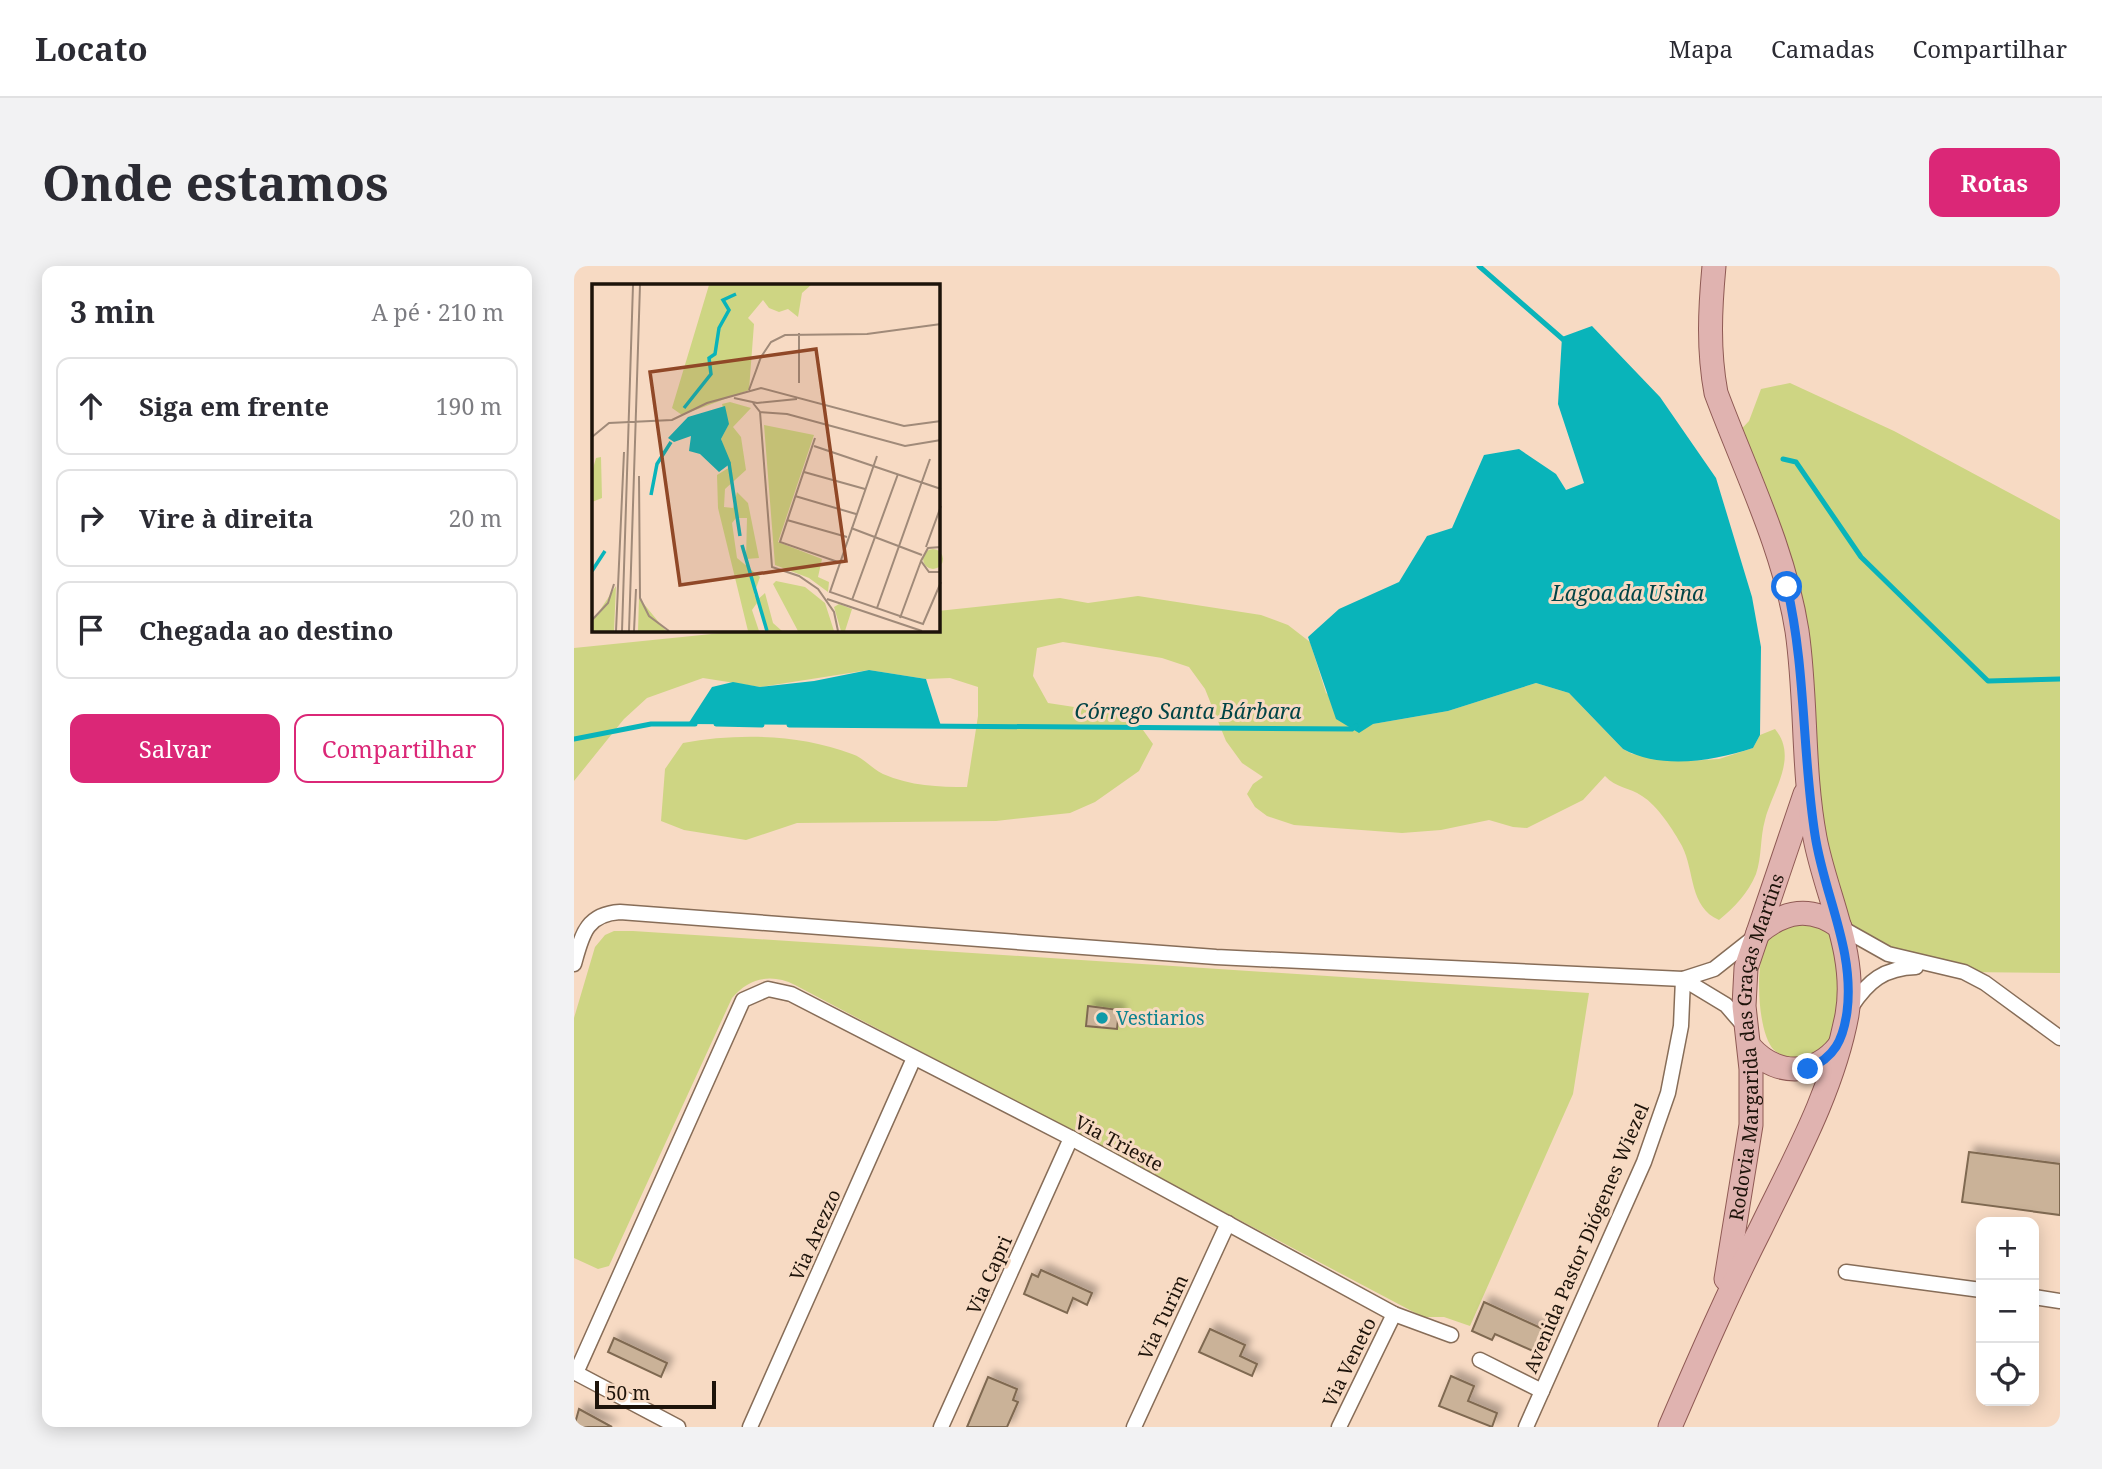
<!DOCTYPE html>
<html lang="pt">
<head>
<meta charset="utf-8">
<style>
  :root { --surface:#fff; --page:#f2f2f3; --text:#2b2b33; --muted:#7c7c81; --line:#e1e1e2; --accent:#db2777 }
  body { margin:0; font-family:"Noto Serif",serif; background:var(--page); color:var(--text) }
  .controls { position:absolute; right:21px; bottom:21px; display:grid; overflow:hidden; border-radius:14px; box-shadow:0 4px 18px #0003 }
  .controls button { width:63px; height:63px; display:grid; place-items:center; padding:0; border:0; border-bottom:2px solid var(--line); background:var(--surface); color:var(--text); font:35px sans-serif }
  .scale { position:absolute; left:21px; bottom:18px; width:121px; box-sizing:border-box; padding-left:7px; border:4px solid #1d130a; border-top:0; font-size:19px; line-height:24px; white-space:nowrap; color:#1d130a; -webkit-text-stroke:5px #f7dac3; paint-order:stroke }
  .stop { position:absolute; width:21px; height:21px; margin:-16px; border:5px solid #1a73e8; border-radius:50%; background:#fff }
  .stop.end { background:#1a73e8; border-color:#fff; box-shadow:0 2px 7px #0008 }
  .list { margin:0; padding:0; list-style:none }
  h2 { display:flex; justify-content:space-between; align-items:center; height:91px; margin:0; padding:0 28px; font-size:30px }
  h2 small { font-size:23px; font-weight:400; color:var(--muted) }
  .list li { display:grid; grid-template-columns:46px 1fr auto; gap:21px; align-items:center; box-sizing:border-box; height:98px; margin:0 14px 14px; padding:0 14px; border:2px solid var(--line); border-radius:14px }
  .list b { display:block; font-size:26px; white-space:nowrap }
  .list em { font-size:23px; font-style:normal; color:var(--muted) }
  .actions { display:flex; gap:14px; padding:21px 28px }
  .actions a { flex:1; padding:16px 0; border:2px solid var(--accent); border-radius:14px; text-align:center; font-size:24px; color:var(--accent) }
  .actions .main { background:var(--accent); color:#fff }
  .icon { flex:none; width:38px; height:38px; fill:none; stroke:currentColor; stroke-width:2; stroke-linecap:round; stroke-linejoin:round }
  .map { position:relative; flex:none; width:1486px; height:1161px; overflow:hidden; border-radius:14px }
  header { display:flex; align-items:center; gap:42px; box-sizing:border-box; height:98px; padding:0 35px; background:var(--surface); border-bottom:2px solid var(--line) }
  header strong { font-size:33px }
  nav { display:flex; gap:38px; margin-inline-start:auto; font-size:24px }
  .intro { display:flex; align-items:center; justify-content:space-between; box-sizing:border-box; height:168px; padding:0 42px }
  h1 { margin:0; font-size:49px }
  .button { padding:18px 32px; border-radius:14px; background:var(--accent); color:#fff; font-size:24px; font-weight:700 }
  main { display:flex; gap:42px; padding:0 42px }
  aside { flex:1; background:var(--surface); border-radius:14px; box-shadow:0 4px 18px #0003 }
  .map>svg:first-child { display:block }
  .green { fill:#ced583 }
  .water { fill:#09b4ba }
  .lines { fill:none; stroke-linecap:round; stroke-linejoin:round }
  .stream { stroke:#09b4ba; stroke-width:5 }
  .building { fill:#cab298; stroke:#7f6951; stroke-width:2; filter:url(#shadow) }
  .minor-casing { stroke:#876d58; stroke-width:17 }
  .primary-casing { stroke:#8f5a54; stroke-width:25 }
  .minor { stroke:#fff; stroke-width:14 }
  .primary { stroke:#e0b3b0; stroke-width:23 }
  .route { stroke:#1a73e8; stroke-width:9 }
  .culture-dot { fill:#0f9aa8; stroke:#f7dac3; stroke-width:2.5 }
  .labels { text-anchor:middle; stroke-width:6; stroke-linejoin:round; paint-order:stroke }
  .culture-label { font-size:19px; fill:#0d838f; stroke:#f7dac3; text-anchor:start }
  .street-label { font-size:19px; fill:#1d130a; stroke:#f7dac3 }
  .water-label { font-size:21px; font-style:italic; fill:#014446; stroke:#f7dac3 }
  .inset-river { fill:none; stroke:#09b4ba; stroke-width:3.5 }
  .inset-road { fill:none; stroke:#a08a79; stroke-width:2 }
  .view { fill:#904827; fill-opacity:0.15; stroke:#904827; stroke-width:3.5 }
  .inset-edge { fill:none; stroke:#1d130a; stroke-width:3.5 }
</style>
</head>
<body>
<header>
<strong>Locato</strong>
<nav><a>Mapa</a><a>Camadas</a><a>Compartilhar</a></nav>
</header>
<div class="intro"><h1>Onde estamos</h1><a class="button">Rotas</a></div>
<main>
<aside>
<h2>3 min<small>A pé · 210 m</small></h2>
<ul class="list">
<li><svg class="icon" aria-label="ahead" viewBox="0 0 24 24"><path d="M12 20V5M6 11l6-6 6 6"/></svg><div><b>Siga em frente</b></div><em>190 m</em></li>
<li><svg class="icon" aria-label="right" viewBox="0 0 24 24"><path d="M7 20v-9h11M14 6l5 5-5 5"/></svg><div><b>Vire à direita</b></div><em>20 m</em></li>
<li><svg class="icon" aria-label="arrive" viewBox="0 0 24 24"><path d="M6 21V4h12l-3 4 3 4H6"/></svg><div><b>Chegada ao destino</b></div></li>
</ul>
<div class="actions"><a class="main">Salvar</a><a>Compartilhar</a></div>
</aside>
<div class="map">
<svg width="1486" height="1161" viewBox="0 0 1486 1161">
  <defs>
    <filter id="shadow"><feDropShadow dx="6" dy="-6" stdDeviation="3.5" flood-color="#0004"/></filter>
  </defs>
  <rect width="100%" height="100%" fill="#f7dac3"/>
  <g class="green">
    <path d="M 1216,117 L 1320,165 L 1486,254 L 1486,707 L 1390,706 L 1357,701 L 1266,661 L 1249,603 L 1228,403 L 1159,172 L 1175,155 L 1187,123 Z"/>
    <path d="M 564,330 L 687,349 L 714,359 L 736,376 L 752,427 L 799,458 L 874,445 L 962,417 L 995,427 L 1049,483 L 1058,488 L 1114,495 L 1145,493 L 1179,482 L 1186,469 L 1201,463 C 1225,492 1198,525 1191,554 C 1186,571 1188,591 1182,608 C 1174,627 1161,641 1145,654 C 1115,641 1121,606 1108,580 C 1100,565 1083,539 1068,530 C 1055,521 1042,522 1031,510 L 1009,534 L 953,562 L 939,561 L 915,554 L 867,564 L 828,567 L 720,559 L 693,550 L 681,541 L 673,528 L 679,518 L 689,511 L 668,497 L 652,475 L 631,423 L 615,401 L 588,392 L 489,376 L 463,382 L 459,410 L 474,437 L 559,450 L 579,478 L 565,505 L 521,536 L 496,547 L 422,555 L 223,557 L 172,574 L 110,564 L 87,555 L 91,503 L 109,477 C 164,467 225,468 278,488 C 290,492 298,503 309,508 C 336,520 365,521 393,521 L 404,450 L 404,421 L 376,412 L 352,413 L 295,404 L 186,421 L 129,412 L 73,432 L 50,453 L 0,515 L 0,382 L 177,364 L 364,364 L 364,345 L 486,332 L 514,337 Z"/>
    <path d="M 1238,654 L 1257,668 C 1265,705 1279,781 1231,791 C 1220,793 1209,792 1200,784 C 1181,765 1179,677 1201,661 C 1210,655 1227,656 1238,654 Z"/>
    <path d="M 40,665 L 59,665 L 1015,727 L 999,828 L 896,1060 L 870,1051 L 849,1051 L 221,719 C 197,707 175,712 158,732 L 35,1000 L 24,1003 L 0,992 L 0,752 L 21,681 L 31,669 Z"/>
  </g>
  <g class="water">
    <path d="M 1018,60 L 1086,131 L 1142,212 L 1178,331 L 1187,381 L 1186,469 L 1179,482 C 1139,495 1088,504 1049,483 L 995,427 L 962,417 L 874,445 L 799,458 L 785,467 L 762,453 L 734,371 L 765,343 L 825,316 L 853,270 L 878,262 L 910,189 L 945,183 L 982,208 L 992,224 L 1010,217 L 984,138 L 988,71 Z"/>
    <path d="M 295,404 L 352,413 L 367,460 L 114,458 L 138,421 L 159,416 L 186,421 L 240,415 Z"/>
  </g>
  <g class="lines">
    <g class="stream">
      <path d="M 905,0 L 992,76"/>
      <path d="M 1209,193 L 1222,196 L 1287,291 L 1414,415 L 1486,413"/>
      <path d="M 142,458 L 188,459"/>
      <path d="M 215,459 L 778,463 L 782,460"/>
      <path d="M 0,473 L 77,458 L 121,458"/>
    </g>
  </g>
  <g class="building">
    <path d="M 514,740 L 545,744 L 543,763 L 512,760 Z"/>
    <path d="M 1395,886 L 1486,898 L 1486,949 L 1388,936 Z"/>
    <path d="M 467,1004 L 518,1027 L 513,1039 L 499,1032 L 493,1047 L 450,1028 L 458,1008 L 464,1011 Z"/>
    <path d="M 910,1036 L 971,1064 L 961,1086 L 921,1068 L 918,1074 L 898,1065 Z"/>
    <path d="M 636,1063 L 671,1079 L 666,1090 L 683,1098 L 678,1110 L 625,1086 Z"/>
    <path d="M 40,1072 L 93,1097 L 87,1111 L 34,1086 Z"/>
    <path d="M 877,1110 L 900,1120 L 894,1135 L 923,1147 L 918,1161 L 865,1140 Z"/>
    <path d="M 414,1111 L 443,1123 L 439,1134 L 444,1136 L 433,1161 L 393,1161 Z"/>
    <path d="M 5,1143 L 38,1161 L 0,1161 Z"/>
  </g>
  <g class="lines">
    <g class="minor-casing">
      <g id="minor">
        <path d="M 1266,661 L 1314,688 L 1390,706 L 1411,717 L 1486,772"/>
        <path d="M 0,698 C 8,669 12,648 46,646 L 642,691 L 1109,713 L 1140,703 L 1178,673"/>
        <path d="M 1109,713 L 1152,739 L 1171,761"/>
        <path d="M 1277,741 C 1294,715 1310,702 1342,701"/>
        <path d="M 1272,1006 L 1407,1024"/>
        <path d="M 1460,1031 L 1486,1035"/>
        <path d="M 906,1094 L 968,1125"/>
        <path d="M 0,1106 L 104,1161"/>
        <path d="M 2,1107 L 169,734 L 194,723 L 217,728 L 497,872 L 820,1048 L 877,1069"/>
        <path d="M 176,1161 L 340,792"/>
        <path d="M 367,1161 L 497,872"/>
        <path d="M 560,1161 L 654,957"/>
        <path d="M 765,1161 L 820,1048"/>
        <path d="M 952,1161 L 1070,896 L 1094,827 L 1107,760 L 1109,713"/>
      </g>
    </g>
    <g class="primary-casing">
      <g id="primary">
        <path d="M 1184,667 C 1211,644 1237,640 1266,661"/>
        <path d="M 1176,781 C 1202,810 1240,811 1265,780"/>
        <path id="s1" d="M 1152,1013 L 1177,859 L 1177,803 L 1170,740 L 1172,702 L 1231,528"/>
        <path d="M 1096,1161 C 1125,1094 1154,1027 1187,962 C 1220,894 1259,824 1273,749 C 1284,688 1252,630 1241,572 C 1228,503 1233,434 1223,365 C 1210,282 1171,205 1142,127 C 1134,84 1136,43 1140,0"/>
      </g>
    </g>
    <use href="#minor" class="minor"/>
    <use href="#primary" class="primary"/>
  </g>
  <g class="lines">
    <path class="route" d="M 1213,321 C 1232,403 1228,486 1241,569 C 1250,629 1281,684 1273,746 C 1269,774 1261,791 1234,803"/>
  </g>
  <circle class="culture-dot" cx="528" cy="752" r="7"/>
  <g class="labels">
    <g class="culture-label">
      <text x="542" y="759">Vestiarios</text>
    </g>
    <g class="street-label">
      <text dy="7" stroke="none"><textPath href="#s1" startOffset="236">Rodovia Margarida das Graças Martins</textPath></text>
      <text transform="translate(545 877) rotate(28)" y="7">Via Trieste</text>
      <text transform="translate(241 969) rotate(-66)" y="7">Via Arezzo</text>
      <text transform="translate(1012 972) rotate(-67)" y="7">Avenida Pastor Diógenes Wiezel</text>
      <text transform="translate(415 1009) rotate(-66)" y="7">Via Capri</text>
      <text transform="translate(589 1051) rotate(-65)" y="7">Via Turim</text>
      <text transform="translate(775 1096) rotate(-64)" y="7">Via Veneto</text>
    </g>
    <g class="water-label">
      <text x="1054" y="335">Lagoa da Usina</text>
      <text x="614" y="453">Córrego Santa Bárbara</text>
    </g>
  </g>
  <g transform="translate(18 18)">
    <rect width="348" height="348" fill="#f7dac3"/>
    <path d="M 117,1 L 219,1 L 210,9 L 206,33 L 196,25 L 187,28 L 177,24 L 171,16 L 156,34 L 162,40 L 157,106 L 90,131 L 80,124 ZM 138,118 L 159,124 L 141,143 L 149,153 L 154,186 L 133,205 L 132,223 L 141,224 L 145,208 L 156,219 L 167,274 L 154,275 L 155,234 L 144,234 L 140,239 L 145,274 L 168,293 L 162,310 L 165,316 L 173,309 L 181,339 L 190,347 L 175,347 L 165,319 L 160,326 L 167,347 L 156,347 L 126,224 L 125,191 L 138,183 L 129,155 L 136,141 L 130,120 ZM 172,141 L 222,151 L 186,258 L 230,275 L 226,293 L 237,298 L 236,308 L 217,294 L 183,281 ZM 9,173 L 10,214 L 0,218 L 0,188 L 4,174 ZM331 275a10 10 0 1 1 20 0a10 10 0 1 1-20 0ZM 184,297 L 213,303 L 233,319 L 242,347 L 206,347 L 181,300 ZM 24,302 L 22,347 L 0,347 L 0,338 ZM 47,314 L 74,347 L 46,347 ZM 247,320 L 260,325 L 253,347 L 249,347 L 242,323 Z" fill="#ced583"/>
    <path d="M 133,122 L 137,140 L 129,155 L 139,179 L 127,188 L 108,170 L 97,167 L 99,152 L 82,158 L 76,154 L 96,133 Z" fill="#09b4ba"/>
    <path class="inset-river" d="M 92,124 L 119,90 L 117,74 L 123,70 L 127,44 L 137,26 L 131,16 L 144,10M 137,179 L 148,252M 59,211 L 65,180 L 79,158M 150,261 L 175,347M 0,287 L 13,267"/>
    <path class="inset-road" d="M 207,99 L 207,49M 157,106 L 169,73 L 179,58 L 193,51 L 275,50 L 349,40M 142,114 L 165,119 L 205,115M 161,119 L 168,128 L 180,283 L 207,292 L 226,305 L 242,328 L 246,347M 168,128 L 195,130 L 313,162 L 349,156M 0,153 L 17,139 L 80,136 L 115,119 L 169,104 L 312,142 L 349,137M 223,154 L 188,258 L 246,278M 222,162 L 349,205M 285,172 L 238,308 L 331,340 L 349,298M 212,188 L 273,205M 47,192 L 48,314 L 57,332 L 77,347M 203,212 L 264,230M 195,236 L 255,253M 259,244 L 330,271M 334,263 L 349,222M 349,263 L 336,264 L 329,277 L 337,288 L 349,288M 235,315 L 330,347M 260,316 L 306,190M 285,324 L 338,175M 308,334 L 329,277M 0,336 L 16,319 L 22,300M 24,347 L 32,168M 30,347 L 41,1M 37,347 L 48,1M 42,347 L 44,305"/>
    <path class="view" d="M 224,65 L 254,277 L 88,301 L 58,88 Z"/>
    <rect width="348" height="348" class="inset-edge"/>
  </g>
</svg>
<div class="controls">
<button>+</button>
<button>−</button>
<button><svg class="icon" aria-label="locate" viewBox="0 0 24 24"><circle cx="12" cy="12" r="6"/><path d="M12 2v4M12 18v4M2 12h4M18 12h4"/></svg></button>
</div>
<div class="scale">50 m</div>
<div class="stop" style="left:1213px;top:321px"></div>
<div class="stop end" style="left:1234px;top:803px"></div>
</div>
</main>
</body>
</html>
